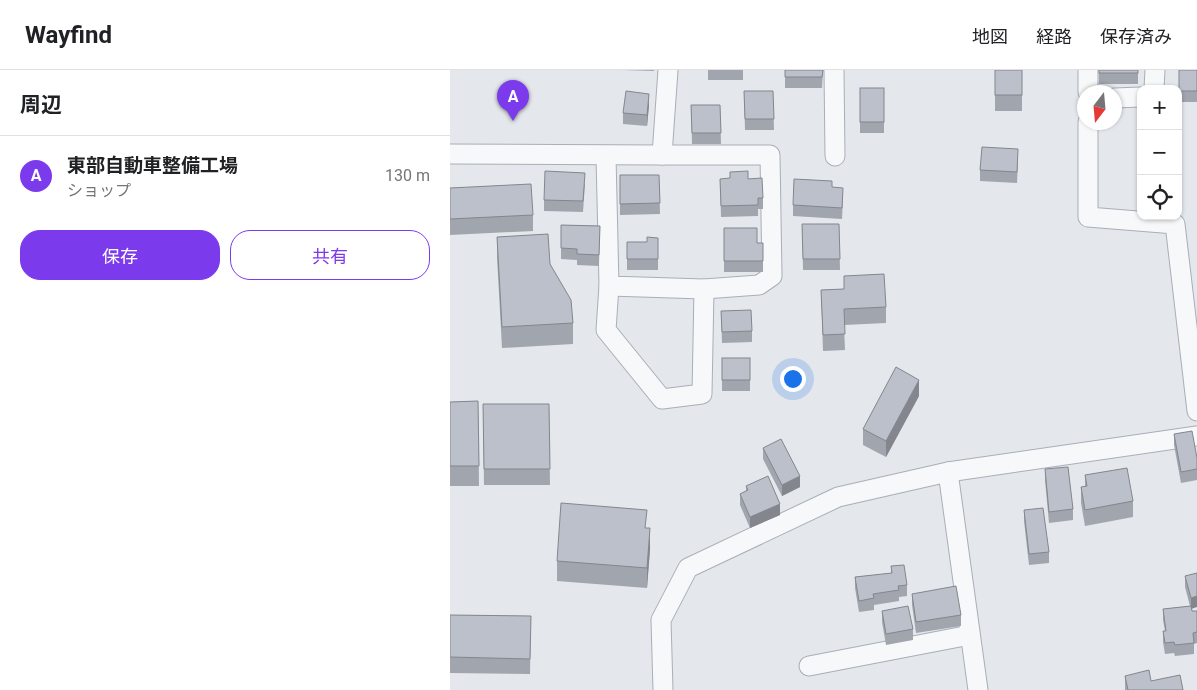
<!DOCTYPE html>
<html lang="ja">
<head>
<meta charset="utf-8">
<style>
  :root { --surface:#fff; --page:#f6f6f6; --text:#202124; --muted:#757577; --line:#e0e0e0; --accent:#7c3aed }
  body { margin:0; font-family:Roboto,"Noto Sans JP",sans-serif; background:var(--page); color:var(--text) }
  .controls { position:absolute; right:15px; top:15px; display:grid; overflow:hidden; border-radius:10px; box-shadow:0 1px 4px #0004 }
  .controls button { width:45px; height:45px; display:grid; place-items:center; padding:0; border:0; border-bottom:1px solid var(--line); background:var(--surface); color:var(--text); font:25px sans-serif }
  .compass { position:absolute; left:627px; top:15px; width:45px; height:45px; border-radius:50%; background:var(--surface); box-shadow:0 1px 4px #0004; rotate:196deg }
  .you { position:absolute; left:342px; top:308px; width:18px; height:18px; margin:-12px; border:4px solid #fff; border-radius:50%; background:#1a73e8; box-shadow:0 0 0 8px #1a73e833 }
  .badge { display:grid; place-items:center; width:32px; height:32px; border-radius:50%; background:var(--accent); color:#fff; font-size:16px; font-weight:700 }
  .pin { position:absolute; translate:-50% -41px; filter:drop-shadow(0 1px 2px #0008) }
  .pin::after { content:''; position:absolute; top:26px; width:18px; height:15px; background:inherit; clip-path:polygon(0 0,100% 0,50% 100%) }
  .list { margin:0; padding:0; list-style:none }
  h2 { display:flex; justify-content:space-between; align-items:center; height:65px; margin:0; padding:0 20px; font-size:21px }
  h2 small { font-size:16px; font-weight:400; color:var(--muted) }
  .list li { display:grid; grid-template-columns:32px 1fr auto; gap:15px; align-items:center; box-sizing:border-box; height:80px; padding:0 20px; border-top:1px solid var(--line) }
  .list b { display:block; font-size:19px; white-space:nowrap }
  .list p { margin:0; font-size:16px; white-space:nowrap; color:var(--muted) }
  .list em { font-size:16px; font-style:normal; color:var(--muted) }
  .actions { display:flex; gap:10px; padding:15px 20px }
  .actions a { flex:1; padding:11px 0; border:1px solid var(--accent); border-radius:20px; text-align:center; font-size:18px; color:var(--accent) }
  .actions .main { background:var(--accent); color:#fff }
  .icon { flex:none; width:28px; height:28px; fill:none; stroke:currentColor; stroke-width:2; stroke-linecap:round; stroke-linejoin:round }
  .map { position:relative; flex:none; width:747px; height:620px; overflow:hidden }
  header { display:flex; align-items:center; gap:30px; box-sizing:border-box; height:70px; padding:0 25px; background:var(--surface); border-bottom:1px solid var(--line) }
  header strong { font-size:24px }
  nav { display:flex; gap:28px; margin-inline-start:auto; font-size:18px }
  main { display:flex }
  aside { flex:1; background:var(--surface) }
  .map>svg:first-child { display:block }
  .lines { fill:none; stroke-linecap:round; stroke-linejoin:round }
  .minor-casing { stroke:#a9aeb7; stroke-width:21 }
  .minor { stroke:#f7f8fa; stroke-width:19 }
  .wall { fill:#a1a5ae }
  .shaded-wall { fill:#83868d }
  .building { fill:#bbc0ca; stroke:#83868d }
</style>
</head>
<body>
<header>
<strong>Wayfind</strong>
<nav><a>地図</a><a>経路</a><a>保存済み</a></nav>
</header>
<main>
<aside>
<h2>周辺<small></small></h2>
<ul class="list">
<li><span class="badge">A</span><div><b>東部自動車整備工場</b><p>ショップ</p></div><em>130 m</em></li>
</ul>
<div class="actions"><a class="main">保存</a><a>共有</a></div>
</aside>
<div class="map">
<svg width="747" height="620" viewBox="0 0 747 620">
  <rect width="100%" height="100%" fill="#e4e7ec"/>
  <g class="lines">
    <g class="minor-casing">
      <g id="minor">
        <path d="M 384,0 L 385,86"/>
        <path d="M 638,0 L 638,22"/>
        <path d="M 704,19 L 705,0"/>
        <path d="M 664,28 L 691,27"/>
        <path d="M 638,52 L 638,147 L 725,154 L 747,341"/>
        <path d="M 0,84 L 212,85 L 218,0"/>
        <path d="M 156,86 L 159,216 L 254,219 L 309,215 L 322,206 L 320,85 L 212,85"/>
        <path d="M 159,216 L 156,260 L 212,329 L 252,324 L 254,219"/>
        <path d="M 498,402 L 528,620"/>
        <path d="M 359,596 L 520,565"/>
        <path d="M 213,620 L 211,550 L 238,498 L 388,427 L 498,402 L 747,366"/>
      </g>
    </g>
    <use href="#minor" class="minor"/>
  </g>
  <g class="wall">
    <path d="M 173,0 L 204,0 L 204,1 Z"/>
    <rect x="258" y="0" width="35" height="10"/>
    <path d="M 335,0 L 373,0 L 372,18 L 335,18 Z"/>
    <rect x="545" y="0" width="27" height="41"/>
    <rect x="649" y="0" width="39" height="14"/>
    <rect x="729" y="0" width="18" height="32"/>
    <rect x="410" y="18" width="24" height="45"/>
    <path d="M 294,21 L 323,21 L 324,60 L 295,60 Z"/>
    <path d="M 199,35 L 197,56 L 173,54 L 173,43 Z"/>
    <path d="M 241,35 L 270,35 L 271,74 L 242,74 Z"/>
    <path d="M 568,90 L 567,113 L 530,111 L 530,100 Z"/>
    <path d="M 170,105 L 209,105 L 210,144 L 170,145 Z"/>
    <path d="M 270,109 L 298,109 L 313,128 L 313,139 L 308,139 L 308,146 L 271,147 Z"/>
    <path d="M 135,114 L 133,142 L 94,141 L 94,130 Z"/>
    <path d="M 0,118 L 83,145 L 83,161 L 0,165 Z"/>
    <path d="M 393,129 L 392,149 L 343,146 L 343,135 Z"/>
    <path d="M 352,154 L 389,154 L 390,200 L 353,200 Z"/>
    <path d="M 111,155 L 150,156 L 149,196 L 127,195 L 127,190 L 111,189 Z"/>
    <path d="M 274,158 L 307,173 L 313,173 L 313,202 L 274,202 Z"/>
    <path d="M 47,167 L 100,194 L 123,253 L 123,274 L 52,278 L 47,187 Z"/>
    <path d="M 208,168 L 208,200 L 177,200 L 177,172 L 197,172 Z"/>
    <path d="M 394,206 L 436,237 L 436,253 L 394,255 L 395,280 L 373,281 L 371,220 L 394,219 Z"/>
    <path d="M 271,241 L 302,261 L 302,272 L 272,273 Z"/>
    <rect x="272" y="288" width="28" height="33"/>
    <path d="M 469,326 L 436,387 L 413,375 L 413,359 Z"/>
    <path d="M 28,331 L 29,416 L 0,416 L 0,332 Z"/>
    <path d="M 33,334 L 99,334 L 100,415 L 34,415 Z"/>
    <path d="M 724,364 L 747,388 L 747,410 L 731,413 L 724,375 Z"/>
    <path d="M 313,378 L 350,417 L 332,426 L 313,389 Z"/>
    <path d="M 595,399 L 623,439 L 623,450 L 599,453 L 595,410 Z"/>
    <path d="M 635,405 L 683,431 L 683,447 L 635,456 L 631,433 L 631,417 L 635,417 Z"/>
    <path d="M 296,416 L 330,445 L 300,458 L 290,435 L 290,424 L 296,421 Z"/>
    <path d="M 574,440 L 599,482 L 599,493 L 579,495 L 574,451 Z"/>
    <path d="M 200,479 L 197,518 L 107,511 L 107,491 Z"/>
    <path d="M 441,496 L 457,515 L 457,526 L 449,527 L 449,531 L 424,535 L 424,540 L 409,542 L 405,518 L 405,507 L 441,503 Z"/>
    <path d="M 747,503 L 742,539 L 742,541 L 747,541 L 747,573 L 744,574 L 744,584 L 725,586 L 724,583 L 715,584 L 713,572 L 713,561 L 715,561 L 713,550 L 713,539 L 740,536 L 735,517 L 735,506 Z"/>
    <path d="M 462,524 L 511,545 L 511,556 L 466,563 L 462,535 Z"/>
    <path d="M 432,541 L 463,559 L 463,570 L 436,575 L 432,552 Z"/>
    <path d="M 0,545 L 81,546 L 80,604 L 0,603 Z"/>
    <path d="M 675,606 L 701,611 L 733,620 L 675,620 Z"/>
  </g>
  <g class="shaded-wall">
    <path d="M 199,24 L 199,35 L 197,56 L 197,45 Z"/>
    <path d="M 469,310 L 469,326 L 436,387 L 436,371 Z"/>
    <path d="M 350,406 L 350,417 L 332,426 L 332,415 Z"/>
    <path d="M 330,434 L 330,445 L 300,458 L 300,447 Z"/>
    <path d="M 200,458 L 200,479 L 197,518 L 197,498 Z"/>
    <path d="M 747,526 L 747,537 L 741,539 L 741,528 Z"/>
  </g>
  <g class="building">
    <path d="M 335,0 L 373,0 L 372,7 L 335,7 Z"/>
    <rect x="545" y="0" width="27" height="25"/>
    <rect x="649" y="0" width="39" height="3"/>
    <rect x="729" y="0" width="18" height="21"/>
    <rect x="410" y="18" width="24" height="34"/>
    <path d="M 176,21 L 199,24 L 197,45 L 173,43 Z"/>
    <path d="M 294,21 L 323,21 L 324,49 L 295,49 Z"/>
    <path d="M 241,35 L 270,35 L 271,63 L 242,63 Z"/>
    <path d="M 532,77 L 568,79 L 567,102 L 530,100 Z"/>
    <path d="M 95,101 L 135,103 L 133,131 L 94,130 Z"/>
    <path d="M 298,101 L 298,109 L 312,108 L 313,128 L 308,128 L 308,135 L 271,136 L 270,109 L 280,108 L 280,102 Z"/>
    <path d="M 170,105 L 209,105 L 210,133 L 170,134 Z"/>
    <path d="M 344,109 L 382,111 L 382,117 L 393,118 L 392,138 L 343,135 Z"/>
    <path d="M 81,114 L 83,145 L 0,149 L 0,118 Z"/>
    <path d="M 352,154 L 389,154 L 390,189 L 353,189 Z"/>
    <path d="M 111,155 L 150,156 L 149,185 L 127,184 L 127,179 L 111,178 Z"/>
    <path d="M 274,158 L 307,158 L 307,173 L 313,173 L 313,191 L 274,191 Z"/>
    <path d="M 98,164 L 100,194 L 121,230 L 123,253 L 52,257 L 47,167 Z"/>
    <path d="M 197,167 L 208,168 L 208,189 L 177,189 L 177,172 L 197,172 Z"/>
    <path d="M 434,204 L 436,237 L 394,239 L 395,264 L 373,265 L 371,220 L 394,219 L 394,206 Z"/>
    <path d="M 301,240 L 302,261 L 272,262 L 271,241 Z"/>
    <rect x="272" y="288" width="28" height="22"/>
    <path d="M 446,297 L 469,310 L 436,371 L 413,359 Z"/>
    <path d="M 28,331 L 29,396 L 0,396 L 0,332 Z"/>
    <path d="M 33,334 L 99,334 L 100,399 L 34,399 Z"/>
    <path d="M 742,361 L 747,388 L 747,399 L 731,402 L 724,364 Z"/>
    <path d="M 331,369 L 350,406 L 332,415 L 313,378 Z"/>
    <path d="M 618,397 L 623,439 L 599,442 L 595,399 Z"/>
    <path d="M 677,398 L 683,431 L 635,440 L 631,417 L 637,416 L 635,405 Z"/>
    <path d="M 318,406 L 330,434 L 300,447 L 290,424 L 298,420 L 296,416 Z"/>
    <path d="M 111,433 L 197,440 L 195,458 L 200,458 L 197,498 L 107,491 Z"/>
    <path d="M 593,438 L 599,482 L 579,484 L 574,440 Z"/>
    <path d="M 454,495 L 457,515 L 448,516 L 449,520 L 423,524 L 424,528 L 409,531 L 405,507 L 442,503 L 441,496 Z"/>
    <path d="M 747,503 L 747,526 L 741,528 L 735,506 Z"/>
    <path d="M 506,516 L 511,545 L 466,552 L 462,524 Z"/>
    <path d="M 458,536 L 463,559 L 436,564 L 432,541 Z"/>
    <path d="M 741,536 L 742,541 L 747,541 L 747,562 L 743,563 L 744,573 L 725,575 L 724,572 L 715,573 L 713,561 L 716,561 L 713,539 Z"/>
    <path d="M 0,545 L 81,546 L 80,589 L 0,587 Z"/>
    <path d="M 699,600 L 701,611 L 730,605 L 733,620 L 678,620 L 675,606 Z"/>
  </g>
</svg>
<div class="controls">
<button>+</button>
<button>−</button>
<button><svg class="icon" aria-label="locate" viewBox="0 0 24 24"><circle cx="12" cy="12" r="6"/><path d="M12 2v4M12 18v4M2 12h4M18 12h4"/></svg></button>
</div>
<svg class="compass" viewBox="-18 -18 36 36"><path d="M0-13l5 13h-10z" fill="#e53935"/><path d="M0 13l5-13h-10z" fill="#757577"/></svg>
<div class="you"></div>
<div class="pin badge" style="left:63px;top:51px">A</div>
</div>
</main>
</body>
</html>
